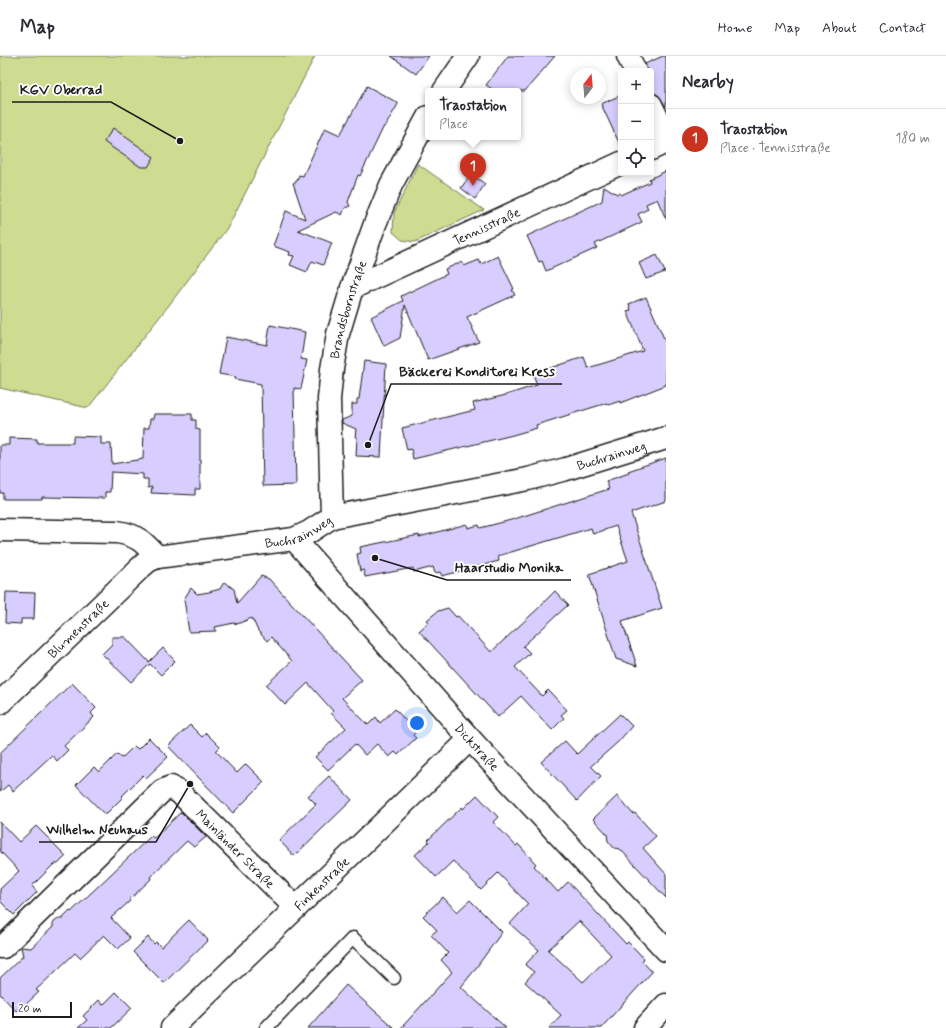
<!DOCTYPE html>
<html lang="en">
<head>
<meta charset="utf-8">
<style>
  :root { --surface:#fff; --page:#f2f2f3; --text:#2b2b33; --muted:#7c7c81; --line:#e1e1e2; --accent:#c8321e }
  body { margin:0; font-family:Mynerve,sans-serif; background:var(--page); color:var(--text) }
  .controls { position:absolute; right:12px; top:12px; display:grid; overflow:hidden; border-radius:4px; box-shadow:0 2px 10px #0003 }
  .controls button { width:36px; height:36px; display:grid; place-items:center; padding:0; border:0; border-bottom:1px solid var(--line); background:var(--surface); color:var(--text); font:20px sans-serif }
  .compass { position:absolute; left:570px; top:12px; width:36px; height:36px; border-radius:50%; background:var(--surface); box-shadow:0 2px 10px #0003; rotate:16deg }
  .scale { position:absolute; left:12px; bottom:10px; width:60px; box-sizing:border-box; padding-left:4px; border:2px solid #1c1c1c; border-top:0; font-size:11px; line-height:14px; white-space:nowrap; color:#1c1c1c; -webkit-text-stroke:3px #fff; paint-order:stroke }
  .you { position:absolute; left:417px; top:667px; width:14px; height:14px; margin:-10px; border:3px solid #fff; border-radius:50%; background:#1a73e8; box-shadow:0 0 0 6px #1a73e833 }
  .badge { display:grid; place-items:center; width:26px; height:26px; border-radius:50%; background:var(--accent); color:#fff; font-size:13px; font-weight:700 }
  .pin { position:absolute; translate:-50% -33px; filter:drop-shadow(0 1px 2px #0008) }
  .pin::after { content:''; position:absolute; top:21px; width:14px; height:12px; background:inherit; clip-path:polygon(0 0,100% 0,50% 100%) }
  .popup { position:absolute; left:425px; top:32px; width:96px; height:52px; box-sizing:border-box; display:grid; place-content:center; border-radius:4px; background:var(--surface); filter:drop-shadow(0 1px 3px #0005); font-size:13px; white-space:nowrap; color:var(--muted) }
  .popup b { font-size:15px; color:var(--text) }
  .popup::after { content:''; position:absolute; left:50%; top:100%; margin-left:-8px; border:8px solid transparent; border-top-color:var(--surface) }
  .list { margin:0; padding:0; list-style:none }
  h2 { display:flex; justify-content:space-between; align-items:center; height:52px; margin:0; padding:0 16px; font-size:17px }
  h2 small { font-size:13px; font-weight:400; color:var(--muted) }
  .list li { display:grid; grid-template-columns:26px 1fr auto; gap:12px; align-items:center; box-sizing:border-box; height:60px; padding:0 16px; border-top:1px solid var(--line) }
  .list b { display:block; font-size:15px; white-space:nowrap }
  .list p { margin:0; font-size:13px; white-space:nowrap; color:var(--muted) }
  .list em { font-size:13px; font-style:normal; color:var(--muted) }
  .icon { flex:none; width:22px; height:22px; fill:none; stroke:currentColor; stroke-width:2; stroke-linecap:round; stroke-linejoin:round }
  .map { position:relative; flex:none; width:666px; height:972px; overflow:hidden }
  header { display:flex; align-items:center; gap:24px; box-sizing:border-box; height:56px; padding:0 20px; background:var(--surface); border-bottom:1px solid var(--line) }
  header strong { font-size:19px }
  nav { display:flex; gap:22px; margin-inline-start:auto; font-size:14px }
  main { display:flex }
  aside { flex:1; background:var(--surface) }
  .map>svg:first-child { display:block }
  .green { fill:#cddc90; stroke:#747c56 }
  .building { fill:#d8cdff; stroke:#1c1c1c; fill-rule:evenodd }
  .lines { fill:none; stroke-linecap:round; stroke-linejoin:round }
  .service-casing { stroke:#1c1c1c; stroke-width:15 }
  .minor-casing { stroke:#1c1c1c; stroke-width:25 }
  .secondary-casing { stroke:#1c1c1c; stroke-width:25 }
  .service { stroke:#fff; stroke-width:12 }
  .minor { stroke:#fff; stroke-width:22 }
  .secondary { stroke:#fff; stroke-width:22 }
  .labels { text-anchor:middle; stroke-width:3.5; stroke-linejoin:round; paint-order:stroke }
  .street-label { font-size:13px; fill:#1c1c1c; stroke:#fff }
  .leader { fill:none; stroke:#1c1c1c; stroke-width:1.5 }
  .callout-dot { fill:#1c1c1c; stroke:#fff; stroke-width:1.5 }
  .callout-label { font-size:14px; text-anchor:middle; font-weight:bold; fill:#1c1c1c; stroke:#fff; stroke-width:3.5; stroke-linejoin:round; paint-order:stroke }
</style>
</head>
<body>
<header>
<strong>Map</strong>
<nav><a>Home</a><a>Map</a><a>About</a><a>Contact</a></nav>
</header>
<main>
<div class="map">
<svg width="666" height="972" viewBox="0 0 666 972">
  <rect width="100%" height="100%" fill="#fff"/>
  <filter id="ink" filterUnits="userSpaceOnUse"><feTurbulence type="fractalNoise" baseFrequency=".025" numOctaves="2"/><feDisplacementMap in="SourceGraphic" scale="8" xChannelSelector="R" yChannelSelector="G"/><feConvolveMatrix kernelMatrix="1 2 1 2 8 2 1 2 1" color-interpolation-filters="sRGB"/></filter>
  <g filter="url(#ink)">
    <g class="green">
      <path d="M 0,0 L 315,0 L 228,171 L 166,253 L 88,352 L 0,332 Z"/>
      <path d="M 418,108 L 484,154 L 415,186 L 402,184 L 393,176 L 394,157 Z"/>
    </g>
    <g class="building">
      <path d="M 391,0 L 429,0 L 416,18 Z"/>
      <path d="M 508,0 L 555,0 L 525,35 L 495,35 L 486,29 Z"/>
      <path d="M 663,0 L 666,0 L 666,51 L 658,39 L 651,36 L 651,15 L 647,15 L 645,8 Z"/>
      <path d="M 367,30 L 398,47 L 398,48 L 385,71 L 384,70 L 360,120 L 358,119 L 348,146 L 350,150 L 345,152 L 342,159 L 336,156 L 298,174 L 332,187 L 323,209 L 312,205 L 307,216 L 290,209 L 294,200 L 289,199 L 290,196 L 273,190 L 286,155 L 305,163 L 293,127 L 297,125 L 299,119 L 303,120 L 325,72 L 340,79 Z"/>
      <path d="M 621,39 L 621,91 L 601,48 Z"/>
      <path d="M 113,72 L 154,101 L 148,111 L 141,111 L 104,86 Z"/>
      <path d="M 666,115 L 666,163 L 657,143 L 646,148 L 648,153 L 638,158 L 642,166 L 595,188 L 597,192 L 546,215 L 542,205 L 539,206 L 527,180 L 602,145 L 604,130 L 617,138 L 620,137 L 621,139 L 650,126 L 649,123 Z"/>
      <path d="M 471,118 L 485,128 L 475,143 L 461,132 Z"/>
      <path d="M 657,199 L 665,216 L 646,223 L 639,207 Z"/>
      <path d="M 498,200 L 514,233 L 512,234 L 515,239 L 467,261 L 479,286 L 428,304 L 405,249 L 400,282 L 384,290 L 371,261 L 403,245 L 401,240 L 447,218 L 445,213 L 462,206 L 464,210 L 479,204 L 481,208 Z"/>
      <path d="M 646,241 L 666,287 L 666,329 L 620,347 L 620,345 L 608,349 L 607,347 L 536,369 L 537,372 L 513,379 L 413,403 L 411,393 L 407,394 L 402,372 L 475,354 L 473,347 L 506,339 L 537,329 L 533,318 L 584,301 L 588,312 L 643,295 L 627,255 L 631,254 L 629,248 Z"/>
      <path d="M 270,269 L 305,276 L 301,303 L 307,304 L 301,333 L 294,332 L 296,429 L 263,430 L 261,328 L 235,323 L 236,321 L 219,318 L 226,281 L 267,289 Z"/>
      <path d="M 364,305 L 386,308 L 381,401 L 356,400 L 357,381 L 355,381 L 356,373 L 342,367 L 342,364 L 352,360 L 352,348 L 357,348 L 357,343 L 359,343 Z"/>
      <path d="M 154,358 L 192,358 L 192,364 L 196,364 L 196,373 L 200,374 L 200,433 L 195,433 L 195,439 L 151,437 L 152,431 L 148,432 L 148,423 L 143,423 L 143,418 L 111,416 L 110,436 L 105,436 L 105,442 L 42,441 L 42,443 L 3,443 L 3,437 L 0,437 L 0,389 L 9,389 L 9,382 L 37,383 L 37,387 L 73,387 L 73,380 L 101,381 L 101,388 L 111,388 L 112,408 L 143,403 L 144,372 L 149,372 L 150,363 L 153,363 Z"/>
      <path d="M 666,402 L 666,445 L 631,457 L 662,552 L 622,565 L 637,610 L 616,603 L 589,518 L 628,505 L 616,470 L 593,478 L 591,472 L 498,500 L 499,505 L 442,520 L 440,516 L 435,517 L 433,511 L 414,516 L 413,512 L 365,521 L 364,514 L 360,515 L 357,498 L 361,497 L 360,491 L 419,479 L 419,481 L 467,468 L 468,472 L 479,469 L 480,472 L 511,464 L 609,433 L 606,425 L 629,417 L 628,415 Z"/>
      <path d="M 261,520 L 269,523 L 362,624 L 342,642 L 368,669 L 376,661 L 380,667 L 395,653 L 416,676 L 413,679 L 416,682 L 398,699 L 395,696 L 389,701 L 377,688 L 365,699 L 355,688 L 328,714 L 315,701 L 346,672 L 331,657 L 333,655 L 308,627 L 285,649 L 266,629 L 292,605 L 271,581 L 267,585 L 258,575 L 252,562 L 237,568 L 234,567 L 215,571 L 216,575 L 189,576 L 184,543 L 191,532 L 197,538 L 209,536 L 220,533 L 224,526 L 234,533 L 237,547 Z"/>
      <path d="M 555,535 L 568,549 L 523,590 L 530,597 L 515,611 L 542,640 L 548,634 L 567,654 L 561,659 L 564,662 L 552,674 L 521,640 L 498,661 L 419,575 L 429,566 L 427,564 L 438,555 L 448,552 L 456,561 L 458,560 L 491,596 L 544,547 L 543,547 Z"/>
      <path d="M 6,536 L 35,537 L 34,563 L 21,563 L 21,568 L 5,567 Z"/>
      <path d="M 112,581 L 125,581 L 149,606 L 163,592 L 175,605 L 161,619 L 150,608 L 131,626 L 102,598 L 112,588 Z"/>
      <path d="M 72,627 L 96,652 L 91,657 L 94,661 L 64,690 L 68,694 L 57,705 L 52,699 L 13,735 L 8,729 L 0,736 L 0,697 Z"/>
      <path d="M 620,658 L 632,670 L 618,686 L 591,710 L 601,720 L 577,745 L 541,706 L 565,685 L 577,698 Z"/>
      <path d="M 190,669 L 202,681 L 206,677 L 220,691 L 216,695 L 237,717 L 246,708 L 264,726 L 233,757 L 168,690 Z"/>
      <path d="M 149,682 L 168,701 L 146,722 L 143,719 L 122,740 L 123,741 L 105,759 L 76,729 L 94,711 L 99,716 L 117,698 L 122,702 L 134,690 L 138,693 Z"/>
      <path d="M 329,720 L 352,744 L 294,800 L 279,784 L 316,748 L 308,740 Z"/>
      <path d="M 477,739 L 498,761 L 493,766 L 516,790 L 518,788 L 536,808 L 534,810 L 558,836 L 568,826 L 626,888 L 628,886 L 638,896 L 644,903 L 642,905 L 652,916 L 601,972 L 549,972 L 561,959 L 525,926 L 534,916 L 525,909 L 539,894 L 510,868 L 528,848 L 498,817 L 481,834 L 453,805 L 436,821 L 415,799 L 429,786 L 428,784 L 462,751 L 463,753 ZM 579,865 L 611,899 L 583,926 L 548,894 Z"/>
      <path d="M 617,740 L 633,758 L 635,757 L 656,780 L 643,792 L 666,818 L 666,842 L 620,793 L 614,792 L 608,785 L 607,778 L 593,763 Z"/>
      <path d="M 181,756 L 206,781 L 194,791 L 187,785 L 150,821 L 151,823 L 129,844 L 130,845 L 111,862 L 130,882 L 118,893 L 104,879 L 80,902 L 75,897 L 36,934 L 39,936 L 23,951 L 22,950 L 16,955 L 0,938 L 0,922 L 23,900 L 21,891 L 31,892 L 53,871 L 53,867 L 58,863 L 62,863 L 70,855 L 71,856 L 151,780 L 154,782 Z"/>
      <path d="M 0,766 L 19,786 L 36,770 L 66,800 L 58,808 L 54,808 L 32,830 L 37,836 L 14,859 L 0,845 L 0,833 L 19,815 L 0,795 Z"/>
      <path d="M 443,841 L 457,856 L 470,844 L 502,876 L 473,916 L 461,931 L 506,972 L 401,972 L 452,916 L 441,904 L 448,897 L 431,879 L 437,874 L 423,860 Z"/>
      <path d="M 189,864 L 208,884 L 164,927 L 133,896 L 148,881 L 154,888 L 156,886 L 161,891 Z"/>
      <path d="M 346,929 L 394,972 L 308,972 Z"/>
      <path d="M 116,936 L 132,952 L 111,972 L 78,972 L 87,964 L 83,960 L 99,944 L 103,949 Z"/>
    </g>
    <g class="lines">
      <g class="service-casing">
        <path id="service" d="M 266,972 L 353,882 L 394,922"/>
      </g>
      <g class="minor-casing">
        <g id="minor">
          <path d="M 628,0 L 635,15"/>
          <path d="M 444,35 L 468,0"/>
          <path d="M 651,49 L 666,80"/>
          <path d="M 651,93 L 666,86"/>
          <path id="s1" d="M 352,232 L 621,107"/>
          <path id="s2" d="M 332,461 L 329,343 L 332,313 L 338,278 L 352,232 L 375,168 L 391,129 L 428,61"/>
          <path id="s3" d="M 0,474 L 117,476 C 137,479 144,486 157,501 L 294,483 L 309,476 L 332,461 L 528,423 L 566,413 L 666,382"/>
          <path id="s4" d="M 294,483 L 470,683 L 666,894"/>
          <path id="s5" d="M 0,647 L 140,512 L 148,505 L 157,501"/>
          <path id="s6" d="M 0,891 L 3,891 L 162,735 L 171,731 L 180,737 L 296,852"/>
          <path id="s7" d="M 172,972 L 470,683"/>
        </g>
      </g>
      <g class="secondary-casing">
        <path id="secondary" d="M 645,972 L 666,949"/>
      </g>
      <use href="#service" class="service"/>
      <use href="#minor" class="minor"/>
      <use href="#secondary" class="secondary"/>
    </g>
  </g>
  <g class="labels">
    <g class="street-label">
      <text dy="5" stroke="none"><textPath href="#s1" startOffset="148">Tennisstraße</textPath></text>
      <text dy="5" stroke="none"><textPath href="#s2" startOffset="210">Brandsbornstraße</textPath></text>
      <text dy="5" stroke="none"><textPath href="#s3" startOffset="634">Buchrainweg</textPath></text>
      <text dy="5" stroke="none"><textPath href="#s3" startOffset="310">Buchrainweg</textPath></text>
      <text dy="5" stroke="none"><textPath href="#s5" startOffset="108">Blumenstraße</textPath></text>
      <text dy="5" stroke="none"><textPath href="#s4" startOffset="277">Dickstraße</textPath></text>
      <text dy="5" stroke="none"><textPath href="#s6" startOffset="325">Mainländer Straße</textPath></text>
      <text dy="5" stroke="none"><textPath href="#s7" startOffset="208">Finkenstraße</textPath></text>
    </g>
  </g>
  <path class="leader" d="M180 85L111 46H12M368 389L391 328H562M375 502L447 524H571M190 728L156 786H39"/>
  <g class="callout-dot">
    <circle cx="180" cy="85" r="4"/>
    <circle cx="368" cy="389" r="4"/>
    <circle cx="375" cy="502" r="4"/>
    <circle cx="190" cy="728" r="4"/>
  </g>
  <g class="callout-label">
    <text x="61" y="38">KGV Oberrad</text>
    <text x="477" y="320">Bäckerei Konditorei Kress</text>
    <text x="509" y="516">Haarstudio Monika</text>
    <text x="97" y="778">Wilhelm Neuhaus</text>
  </g>
</svg>
<div class="controls">
<button>+</button>
<button>−</button>
<button><svg class="icon" aria-label="locate" viewBox="0 0 24 24"><circle cx="12" cy="12" r="6"/><path d="M12 2v4M12 18v4M2 12h4M18 12h4"/></svg></button>
</div>
<svg class="compass" viewBox="-18 -18 36 36"><path d="M0-13l5 13h-10z" fill="#e53935"/><path d="M0 13l5-13h-10z" fill="#7c7c81"/></svg>
<div class="scale">20 m</div>
<div class="you"></div>
<div class="pin badge" style="left:473px;top:130px">1</div>
<div class="popup"><b>Traostation</b>Place</div>
</div>
<aside>
<h2>Nearby<small></small></h2>
<ul class="list">
<li><span class="badge">1</span><div><b>Traostation</b><p>Place · Tennisstraße</p></div><em>180 m</em></li>
</ul>
</aside>
</main>
</body>
</html>
